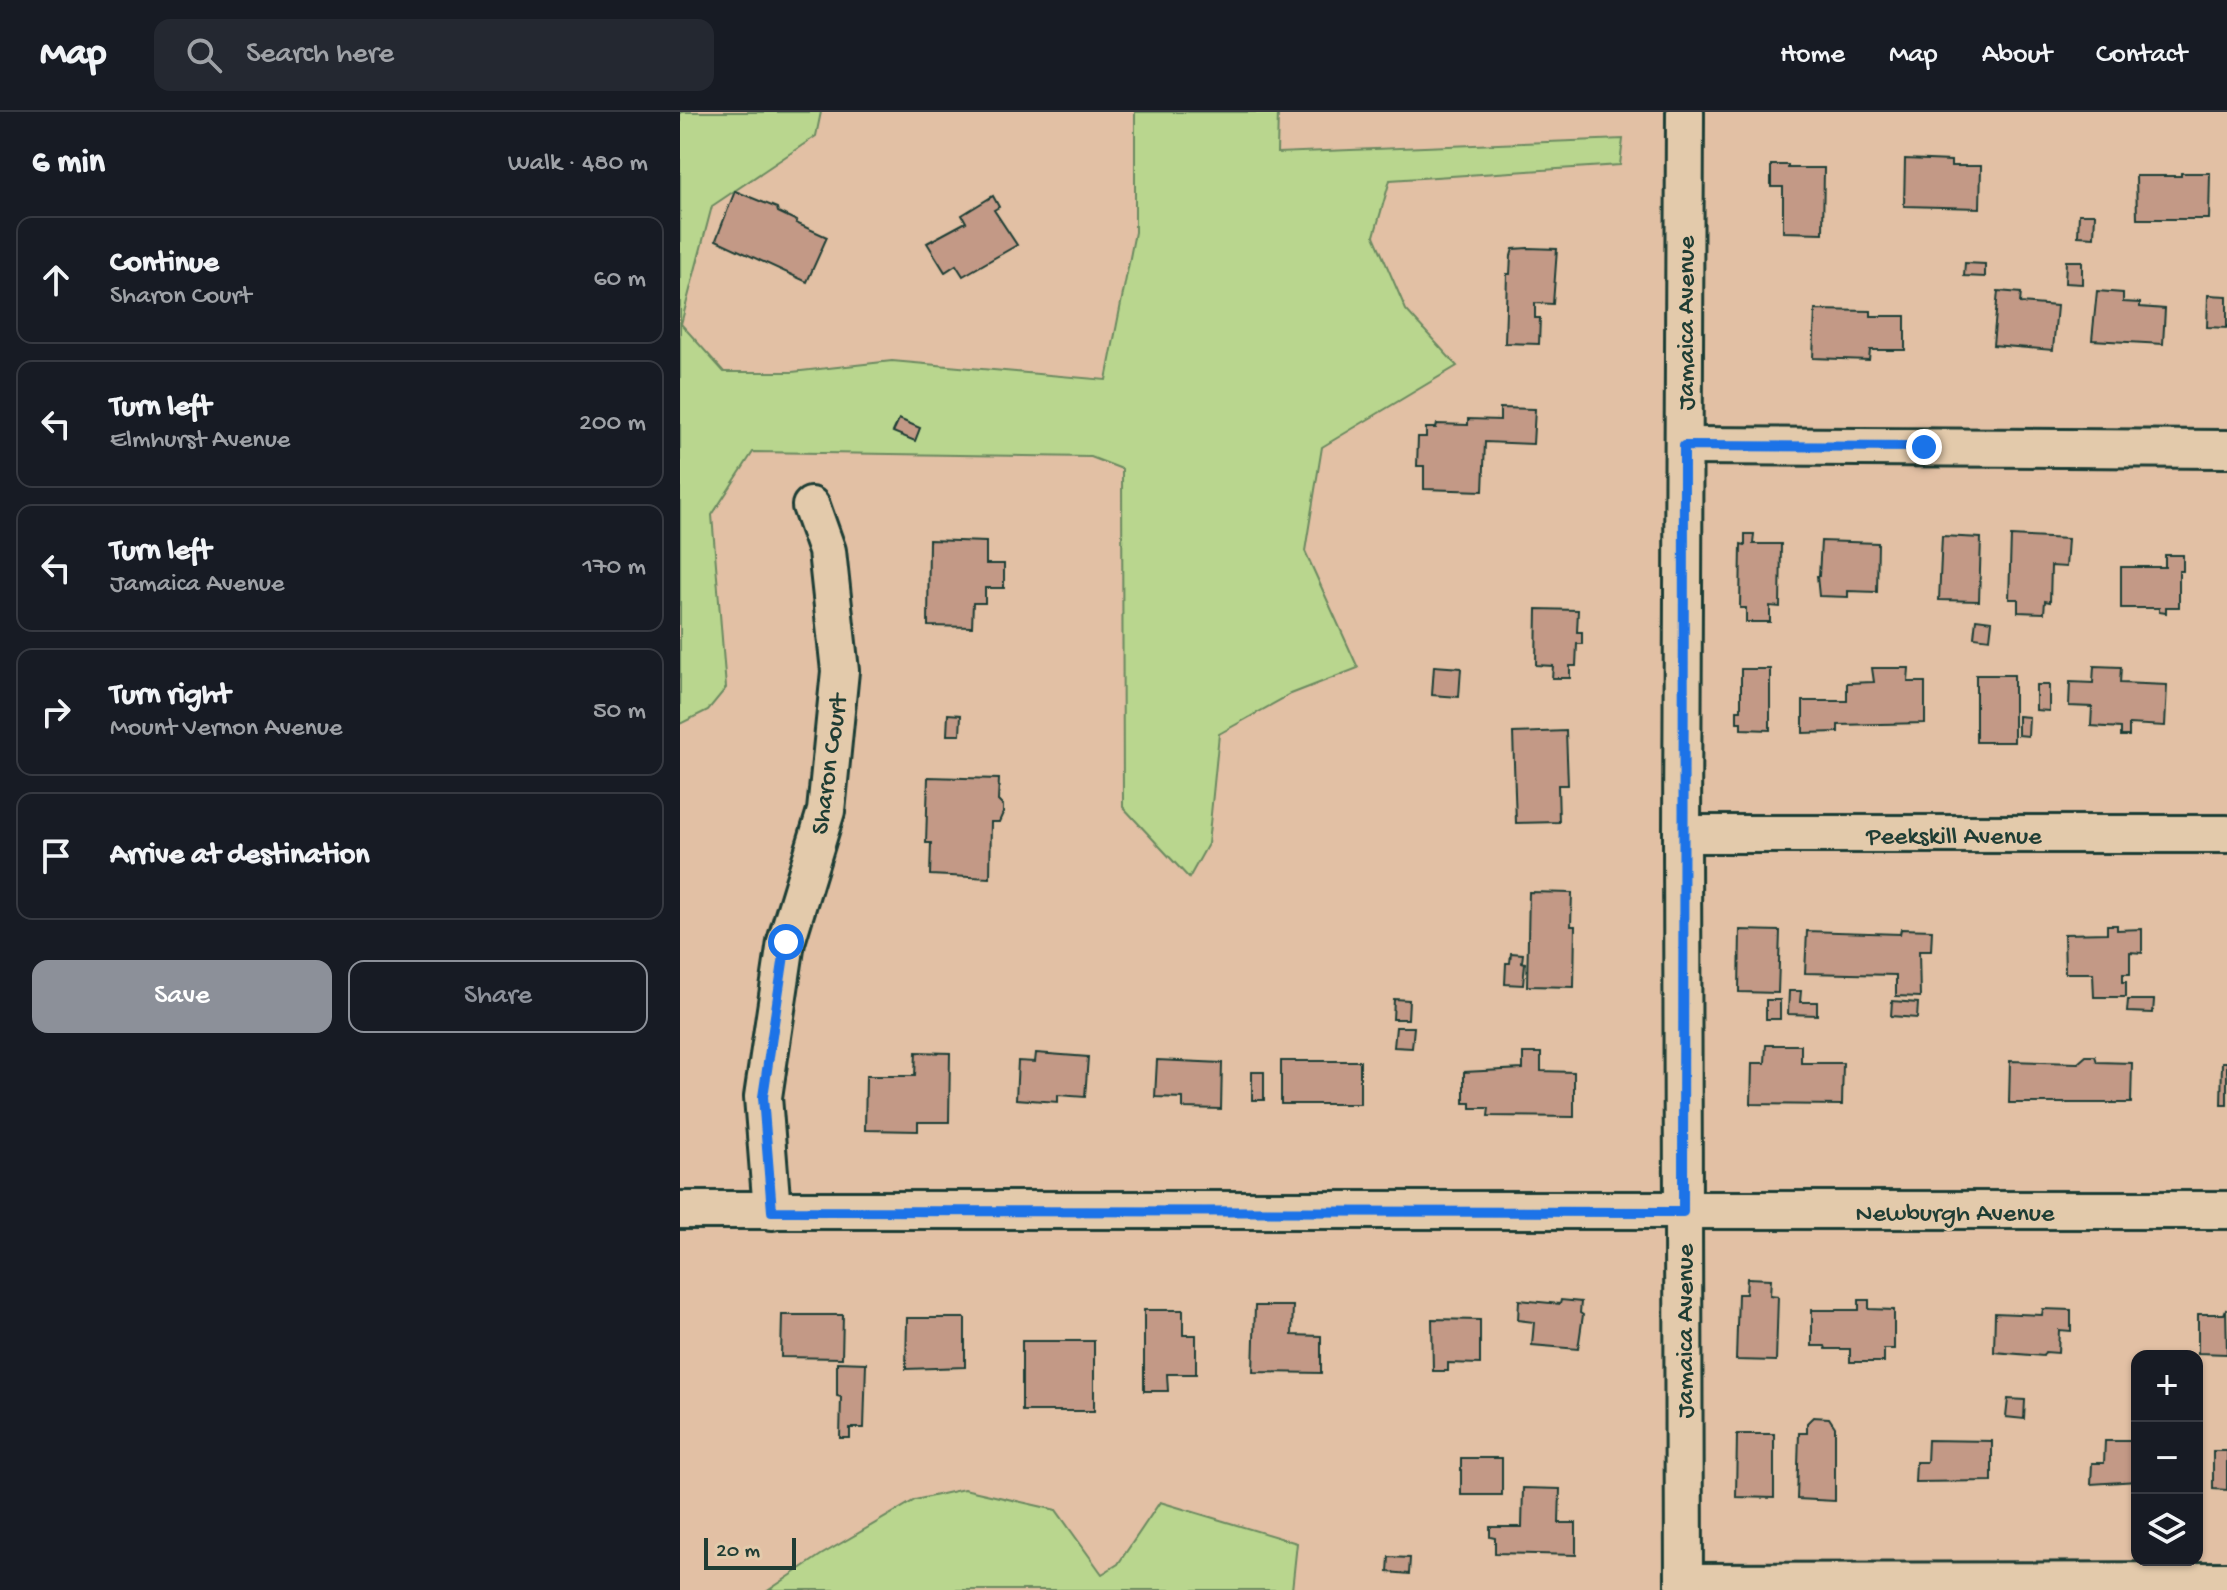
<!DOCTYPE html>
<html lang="en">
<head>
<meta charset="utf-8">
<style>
  :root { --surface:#171b24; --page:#242831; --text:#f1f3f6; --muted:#9ea1a6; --line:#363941; --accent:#8c9099 }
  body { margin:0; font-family:"Gochi Hand",sans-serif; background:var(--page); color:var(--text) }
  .controls { position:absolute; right:24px; bottom:24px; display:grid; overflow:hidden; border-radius:16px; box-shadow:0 2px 6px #0004 }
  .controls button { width:72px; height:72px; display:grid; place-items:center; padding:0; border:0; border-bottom:2px solid var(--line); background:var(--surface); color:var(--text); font:40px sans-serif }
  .scale { position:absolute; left:24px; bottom:20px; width:92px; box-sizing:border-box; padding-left:8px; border:4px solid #1f3d34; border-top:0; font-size:22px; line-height:28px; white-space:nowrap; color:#1f3d34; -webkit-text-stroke:6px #e3caab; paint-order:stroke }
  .stop { position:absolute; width:24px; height:24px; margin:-18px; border:6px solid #1a73e8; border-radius:50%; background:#fff }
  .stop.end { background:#1a73e8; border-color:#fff; box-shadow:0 2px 8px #0008 }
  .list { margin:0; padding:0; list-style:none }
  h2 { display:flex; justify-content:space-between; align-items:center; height:104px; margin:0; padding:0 32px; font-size:34px }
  h2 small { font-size:26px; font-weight:400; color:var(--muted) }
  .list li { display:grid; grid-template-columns:52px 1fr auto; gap:24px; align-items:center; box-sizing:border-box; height:128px; margin:0 16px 16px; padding:0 16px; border:2px solid var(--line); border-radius:16px }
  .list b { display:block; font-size:30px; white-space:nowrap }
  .list p { margin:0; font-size:26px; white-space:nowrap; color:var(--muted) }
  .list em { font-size:26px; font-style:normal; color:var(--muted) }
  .actions { display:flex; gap:16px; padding:24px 32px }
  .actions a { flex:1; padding:18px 0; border:2px solid var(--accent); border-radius:16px; text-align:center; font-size:28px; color:var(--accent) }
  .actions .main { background:var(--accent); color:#fff }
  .icon { flex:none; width:44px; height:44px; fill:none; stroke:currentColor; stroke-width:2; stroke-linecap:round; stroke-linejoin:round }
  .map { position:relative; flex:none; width:1547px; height:1478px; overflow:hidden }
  header { display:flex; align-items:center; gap:48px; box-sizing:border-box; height:112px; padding:0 40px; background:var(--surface); border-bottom:2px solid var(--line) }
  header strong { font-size:38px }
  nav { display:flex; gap:44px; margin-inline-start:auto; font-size:28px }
  .search { width:560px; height:72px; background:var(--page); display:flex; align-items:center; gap:20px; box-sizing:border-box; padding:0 28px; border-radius:16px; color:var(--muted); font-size:30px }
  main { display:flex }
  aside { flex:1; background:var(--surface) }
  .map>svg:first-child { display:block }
  .green { fill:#b9d68e; stroke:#6c8a61; stroke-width:2 }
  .building { fill:#c39986; stroke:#1f3d34; stroke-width:2 }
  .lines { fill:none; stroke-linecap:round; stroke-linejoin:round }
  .minor-casing { stroke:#1f3d34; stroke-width:42 }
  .minor { stroke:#e3caab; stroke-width:36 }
  .route { stroke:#1a73e8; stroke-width:10 }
  .labels { text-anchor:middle; stroke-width:6; stroke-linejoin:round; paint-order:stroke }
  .street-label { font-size:26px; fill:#1f3d34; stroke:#e3caab }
</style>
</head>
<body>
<header>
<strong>Map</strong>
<div class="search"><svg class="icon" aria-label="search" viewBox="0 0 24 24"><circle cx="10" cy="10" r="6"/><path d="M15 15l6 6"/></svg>Search here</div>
<nav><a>Home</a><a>Map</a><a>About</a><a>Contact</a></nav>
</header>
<main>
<aside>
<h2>6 min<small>Walk · 480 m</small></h2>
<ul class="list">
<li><svg class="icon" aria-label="ahead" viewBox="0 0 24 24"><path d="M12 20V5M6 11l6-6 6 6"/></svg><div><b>Continue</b><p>Sharon Court</p></div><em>60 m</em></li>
<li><svg class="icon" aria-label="left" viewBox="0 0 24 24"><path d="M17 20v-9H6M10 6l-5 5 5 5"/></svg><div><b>Turn left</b><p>Elmhurst Avenue</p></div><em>200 m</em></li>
<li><svg class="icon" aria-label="left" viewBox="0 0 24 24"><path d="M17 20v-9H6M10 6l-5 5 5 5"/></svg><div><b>Turn left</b><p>Jamaica Avenue</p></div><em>170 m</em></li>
<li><svg class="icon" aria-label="right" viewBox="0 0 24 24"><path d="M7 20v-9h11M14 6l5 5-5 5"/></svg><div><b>Turn right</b><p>Mount Vernon Avenue</p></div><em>50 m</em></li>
<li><svg class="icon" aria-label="arrive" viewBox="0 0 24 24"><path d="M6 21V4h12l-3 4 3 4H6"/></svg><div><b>Arrive at destination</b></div></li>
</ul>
<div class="actions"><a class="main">Save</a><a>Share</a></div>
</aside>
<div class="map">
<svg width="1547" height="1478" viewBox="0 0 1547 1478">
  <rect width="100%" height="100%" fill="#e2c0a4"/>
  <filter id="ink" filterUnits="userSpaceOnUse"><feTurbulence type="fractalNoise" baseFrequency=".0125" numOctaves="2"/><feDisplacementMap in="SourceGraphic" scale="16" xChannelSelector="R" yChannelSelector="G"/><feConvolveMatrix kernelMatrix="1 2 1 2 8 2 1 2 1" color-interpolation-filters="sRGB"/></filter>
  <g filter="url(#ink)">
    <g class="green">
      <path d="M 0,0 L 141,0 L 136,24 L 32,94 L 1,212 L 44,260 L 112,260 L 212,249 L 426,268 L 455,120 L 455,0 L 598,0 L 597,41 L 943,27 L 940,53 L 710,68 L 694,124 L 726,198 L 777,254 L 642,335 L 625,439 L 678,556 L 611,582 L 539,622 L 528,732 L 509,766 L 443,695 L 442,357 L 411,345 L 73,340 L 32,403 L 46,576 L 28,598 L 0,612 Z"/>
      <path d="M 284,1377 L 376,1398 L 422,1462 L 438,1452 L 480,1390 L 617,1431 L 612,1478 L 89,1478 L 141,1443 L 235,1388 Z"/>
    </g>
    <g class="building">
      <path d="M 1225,47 L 1271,49 L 1271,54 L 1301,54 L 1300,96 L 1224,94 Z"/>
      <path d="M 1091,53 L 1108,53 L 1108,56 L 1144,56 L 1143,121 L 1103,120 L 1103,75 L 1091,75 Z"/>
      <path d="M 1501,61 L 1530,61 L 1529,107 L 1457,107 L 1456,64 L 1501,64 Z"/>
      <path d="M 55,79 L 97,96 L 98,100 L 117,109 L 116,111 L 147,125 L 127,170 L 36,128 Z"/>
      <path d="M 313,84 L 319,95 L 314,98 L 337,133 L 283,164 L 276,153 L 265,160 L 247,131 L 286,110 L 282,103 Z"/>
      <path d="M 1399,102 L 1415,102 L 1414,125 L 1398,124 Z"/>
      <path d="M 848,136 L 877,137 L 873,192 L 855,191 L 855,206 L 860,206 L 859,232 L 825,231 L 827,162 L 830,162 L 831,144 L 833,137 Z"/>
      <path d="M 1386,149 L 1402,149 L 1402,172 L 1385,171 Z"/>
      <path d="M 1285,151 L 1305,152 L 1305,165 L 1284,164 Z"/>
      <path d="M 1318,179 L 1341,181 L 1340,191 L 1377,194 L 1373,238 L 1313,233 Z"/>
      <path d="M 1417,179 L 1443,181 L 1443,190 L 1460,191 L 1460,195 L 1485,197 L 1483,232 L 1412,228 Z"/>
      <path d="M 1528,183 L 1547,184 L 1547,216 L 1527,215 Z"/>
      <path d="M 1135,198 L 1191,199 L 1191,204 L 1225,204 L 1225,238 L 1190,238 L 1189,248 L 1133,246 Z"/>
      <path d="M 820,296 L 855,297 L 853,332 L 805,330 L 803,379 L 744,377 L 744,354 L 737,354 L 738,325 L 746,325 L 746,316 L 756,316 L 757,312 L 788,313 L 788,307 L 820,308 Z"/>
      <path d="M 219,307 L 240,316 L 235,329 L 213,320 Z"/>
      <path d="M 1065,422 L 1074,422 L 1073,432 L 1101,432 L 1100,495 L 1090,494 L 1090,510 L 1066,510 L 1066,496 L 1060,496 L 1061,432 L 1065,433 Z"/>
      <path d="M 1262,424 L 1301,426 L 1299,489 L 1259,488 Z"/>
      <path d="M 1331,424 L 1388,427 L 1386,455 L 1371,454 L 1370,490 L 1365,489 L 1364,501 L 1338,500 L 1338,487 L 1329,487 Z"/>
      <path d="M 249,428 L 306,430 L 306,452 L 324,452 L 324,476 L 305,476 L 305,491 L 293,491 L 292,515 L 248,514 Z"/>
      <path d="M 1141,429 L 1198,431 L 1197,480 L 1168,479 L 1168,485 L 1139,484 L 1137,464 L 1139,464 Z"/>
      <path d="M 1485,443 L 1503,443 L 1503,459 L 1499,459 L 1499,495 L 1486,495 L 1486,501 L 1479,500 L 1479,496 L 1441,496 L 1441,455 L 1485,455 Z"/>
      <path d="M 857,497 L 898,498 L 897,520 L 902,520 L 902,532 L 897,532 L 896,554 L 890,554 L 890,566 L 872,566 L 873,554 L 856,553 Z"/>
      <path d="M 1296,507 L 1312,509 L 1310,527 L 1294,525 Z"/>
      <path d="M 754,554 L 781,556 L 779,585 L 752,583 Z"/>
      <path d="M 1414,554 L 1441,555 L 1440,571 L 1487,573 L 1485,614 L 1449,612 L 1449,624 L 1441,624 L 1441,616 L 1411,614 L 1412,595 L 1389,594 L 1390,570 L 1413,571 Z"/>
      <path d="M 1192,556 L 1229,556 L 1228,570 L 1245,570 L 1245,611 L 1158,613 L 1158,620 L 1123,621 L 1123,589 L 1167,589 L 1167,571 L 1194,570 Z"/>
      <path d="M 1061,557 L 1090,557 L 1090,618 L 1061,617 L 1061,610 L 1057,610 L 1057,598 L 1061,598 Z"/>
      <rect x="1296" y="563" width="38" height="67"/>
      <path d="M 1356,573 L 1369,573 L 1369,599 L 1356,598 Z"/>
      <path d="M 268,602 L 281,603 L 280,623 L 267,623 Z"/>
      <path d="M 1338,604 L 1349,605 L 1348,624 L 1338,623 Z"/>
      <path d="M 886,619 L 888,673 L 878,673 L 879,710 L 836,711 L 833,621 Z"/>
      <path d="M 248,665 L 319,667 L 318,689 L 323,694 L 323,701 L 319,710 L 311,710 L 310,766 L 250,763 L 251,731 L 246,731 Z"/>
      <path d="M 849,780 L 892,781 L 891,814 L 895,814 L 894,875 L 847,874 Z"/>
      <path d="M 1427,813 L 1437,813 L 1437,818 L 1462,817 L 1462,841 L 1450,840 L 1450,862 L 1443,862 L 1443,870 L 1446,870 L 1446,885 L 1414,885 L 1413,861 L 1385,861 L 1384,822 L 1427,821 Z"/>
      <path d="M 1221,817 L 1252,818 L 1251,839 L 1239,839 L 1240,885 L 1216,884 L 1216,863 L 1125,861 L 1127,819 L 1220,822 Z"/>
      <path d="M 1060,818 L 1100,819 L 1098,881 L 1059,880 Z"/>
      <path d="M 831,841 L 843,842 L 842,850 L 845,851 L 843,873 L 825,872 L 826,851 L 830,851 Z"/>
      <path d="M 1109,879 L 1121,879 L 1120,890 L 1137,890 L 1137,903 L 1108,902 Z"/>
      <path d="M 714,887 L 729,888 L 728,907 L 713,907 Z"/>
      <rect x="1086" y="888" width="14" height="19"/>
      <path d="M 1448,888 L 1474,888 L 1473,901 L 1447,900 Z"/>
      <path d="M 1212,889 L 1238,891 L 1237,906 L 1211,904 Z"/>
      <path d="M 716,915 L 734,915 L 732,936 L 714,935 Z"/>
      <path d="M 1086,933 L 1121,933 L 1121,951 L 1163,951 L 1162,993 L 1071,992 L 1072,951 L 1085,951 Z"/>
      <path d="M 236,940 L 270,941 L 269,1010 L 238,1010 L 238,1019 L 185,1018 L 186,964 L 235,964 Z"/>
      <path d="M 356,941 L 408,945 L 405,985 L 378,983 L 378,990 L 336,987 L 338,949 L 355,950 Z"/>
      <path d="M 843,941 L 861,941 L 861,959 L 894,960 L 894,1005 L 808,1004 L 809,996 L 791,996 L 791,991 L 784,991 L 784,960 L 843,957 Z"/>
      <path d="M 1406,944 L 1415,944 L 1417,950 L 1452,951 L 1451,991 L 1329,991 L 1330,949 L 1398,951 Z"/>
      <path d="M 477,948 L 542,951 L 541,997 L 503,996 L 503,986 L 475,985 Z"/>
      <rect x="601" y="949" width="79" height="43"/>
      <path d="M 1542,950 L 1547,950 L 1547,993 L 1541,993 Z"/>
      <rect x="572" y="960" width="12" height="28"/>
      <path d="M 1067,1166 L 1091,1167 L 1090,1183 L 1098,1184 L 1096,1249 L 1056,1248 L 1058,1182 L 1066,1182 Z"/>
      <path d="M 839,1188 L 880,1192 L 881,1188 L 901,1190 L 900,1201 L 903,1203 L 898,1237 L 852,1233 L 854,1210 L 838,1208 Z"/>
      <path d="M 1179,1188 L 1189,1188 L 1189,1197 L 1214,1198 L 1214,1237 L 1204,1237 L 1204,1250 L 1170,1250 L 1170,1237 L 1146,1237 L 1145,1234 L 1132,1234 L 1132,1198 L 1179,1198 Z"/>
      <path d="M 575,1194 L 613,1194 L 612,1223 L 641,1224 L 641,1261 L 573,1260 Z"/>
      <path d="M 1363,1197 L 1391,1198 L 1391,1219 L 1379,1218 L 1378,1241 L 1365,1240 L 1363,1244 L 1314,1240 L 1315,1201 L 1362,1203 Z"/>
      <path d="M 1546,1197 L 1547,1242 L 1518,1241 L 1518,1202 L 1544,1202 Z"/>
      <path d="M 464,1198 L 503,1198 L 503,1223 L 516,1223 L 516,1262 L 487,1262 L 488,1279 L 464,1279 Z"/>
      <path d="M 102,1203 L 163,1203 L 162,1246 L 101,1245 Z"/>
      <path d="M 227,1206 L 285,1206 L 285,1255 L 226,1257 Z"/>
      <path d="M 752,1207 L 800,1208 L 800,1252 L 768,1251 L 768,1259 L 753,1259 Z"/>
      <rect x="342" y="1229" width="72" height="70"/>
      <path d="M 157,1250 L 186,1251 L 184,1316 L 170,1316 L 170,1326 L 160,1326 L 161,1285 L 157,1284 Z"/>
      <path d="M 1328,1287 L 1345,1288 L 1344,1307 L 1326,1305 Z"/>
      <path d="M 1133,1305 L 1149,1306 L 1155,1315 L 1155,1389 L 1117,1387 L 1119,1321 L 1127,1321 L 1127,1311 Z"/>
      <path d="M 1057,1322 L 1094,1322 L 1094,1386 L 1056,1385 Z"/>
      <path d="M 1248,1328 L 1312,1329 L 1312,1369 L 1235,1370 L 1236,1350 L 1247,1350 Z"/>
      <path d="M 1425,1329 L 1457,1329 L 1457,1369 L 1411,1372 L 1412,1351 L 1424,1351 Z"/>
      <path d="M 1533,1339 L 1547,1339 L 1547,1378 L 1533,1377 Z"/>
      <rect x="781" y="1346" width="41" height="37"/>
      <path d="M 843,1376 L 880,1377 L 879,1411 L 896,1411 L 896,1443 L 815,1441 L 815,1426 L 810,1425 L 810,1415 L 842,1415 Z"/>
      <path d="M 709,1445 L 730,1446 L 729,1462 L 708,1460 Z"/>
    </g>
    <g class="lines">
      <g class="minor-casing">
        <g id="minor">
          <path d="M 1004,334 L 1547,337"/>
          <path d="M 1002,722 L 1547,722"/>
          <path d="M 0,1098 L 1547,1098"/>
          <path d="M 92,1099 L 83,985 L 106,830 L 146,699 L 160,559 L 147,439 L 131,394"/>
          <path d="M 1004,1470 L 1547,1469"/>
          <path d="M 1004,1478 L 1002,722 L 1005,0"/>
        </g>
      </g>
      <use href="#minor" class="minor"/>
    </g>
  </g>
  <g class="lines" filter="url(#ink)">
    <path class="route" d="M 106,830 L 83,985 L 92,1099 L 1003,1100 L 1004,334 L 1244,335"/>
  </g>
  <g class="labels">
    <g class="street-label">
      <text transform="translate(1004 211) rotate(-90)" y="9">Jamaica Avenue</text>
      <text transform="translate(147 652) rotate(-82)" y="9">Sharon Court</text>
      <text x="1274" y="731">Peekskill Avenue</text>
      <text x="1275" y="1108">Newburgh Avenue</text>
      <text transform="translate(1003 1219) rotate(-90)" y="9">Jamaica Avenue</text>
    </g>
  </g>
</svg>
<div class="controls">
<button>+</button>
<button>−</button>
<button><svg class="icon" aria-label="layers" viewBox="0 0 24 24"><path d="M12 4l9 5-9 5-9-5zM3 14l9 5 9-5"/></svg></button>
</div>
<div class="scale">20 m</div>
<div class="stop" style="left:106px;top:830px"></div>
<div class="stop end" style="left:1244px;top:335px"></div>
</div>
</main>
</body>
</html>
